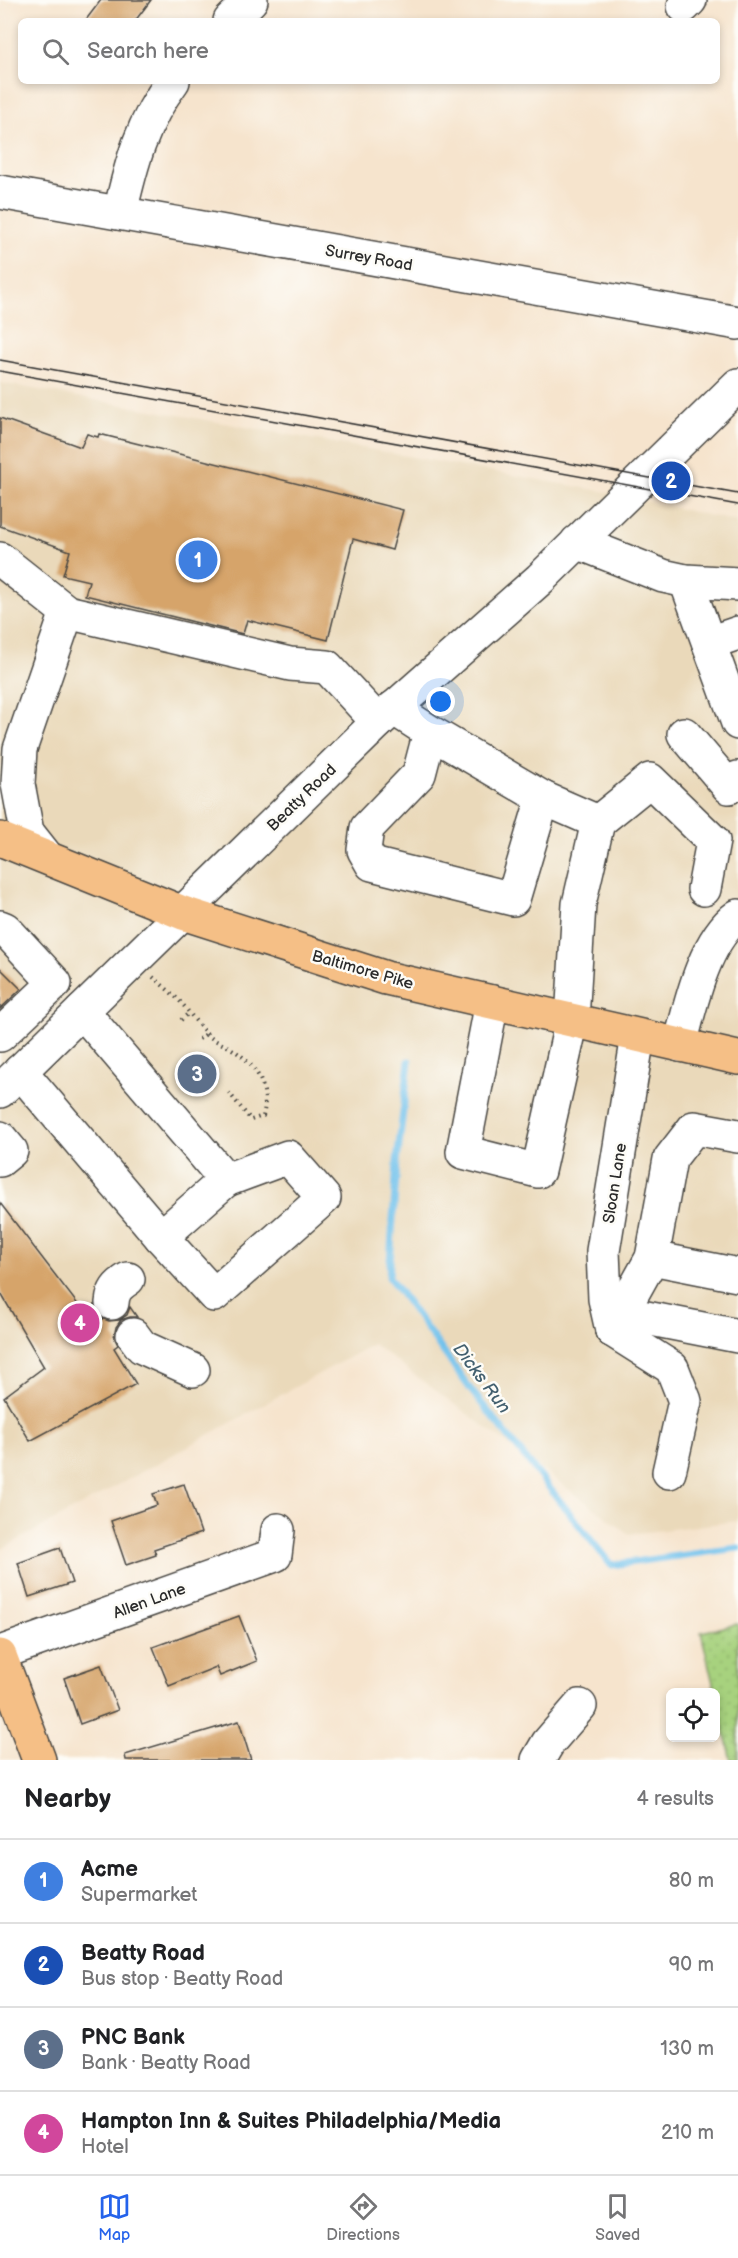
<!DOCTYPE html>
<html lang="en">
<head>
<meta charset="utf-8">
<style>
  :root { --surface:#fff; --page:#f6f6f6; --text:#202124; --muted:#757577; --line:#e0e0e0; --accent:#2563eb }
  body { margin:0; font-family:"Balsamiq Sans",sans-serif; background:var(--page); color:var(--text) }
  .controls { position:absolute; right:18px; bottom:18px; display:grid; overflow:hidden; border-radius:9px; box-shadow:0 3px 9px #0003 }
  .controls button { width:54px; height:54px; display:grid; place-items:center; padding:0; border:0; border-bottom:2px solid var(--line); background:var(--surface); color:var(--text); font:30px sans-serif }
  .you { position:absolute; left:441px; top:702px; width:21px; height:21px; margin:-15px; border:4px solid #fff; border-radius:50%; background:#1a73e8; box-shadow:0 0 0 9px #1a73e833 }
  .badge { display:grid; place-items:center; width:39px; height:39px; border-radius:50%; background:var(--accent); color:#fff; font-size:20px; font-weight:700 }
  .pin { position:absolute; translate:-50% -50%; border:3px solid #fff; box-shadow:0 2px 6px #0006 }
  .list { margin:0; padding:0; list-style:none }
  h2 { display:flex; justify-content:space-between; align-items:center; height:78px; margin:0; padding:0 24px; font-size:26px }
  h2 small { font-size:20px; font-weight:400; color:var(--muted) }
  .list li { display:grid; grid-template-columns:39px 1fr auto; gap:18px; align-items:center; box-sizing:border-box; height:84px; padding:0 24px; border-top:2px solid var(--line) }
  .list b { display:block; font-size:22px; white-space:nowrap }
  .list p { margin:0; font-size:20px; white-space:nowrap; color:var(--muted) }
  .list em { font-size:20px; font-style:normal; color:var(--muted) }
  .icon { flex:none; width:33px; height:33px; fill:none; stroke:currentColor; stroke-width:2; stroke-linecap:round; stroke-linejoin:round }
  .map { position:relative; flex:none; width:738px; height:1760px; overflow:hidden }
  .search { position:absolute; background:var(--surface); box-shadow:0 3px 9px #0003; left:18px; right:18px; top:18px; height:66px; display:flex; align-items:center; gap:15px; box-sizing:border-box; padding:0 21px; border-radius:9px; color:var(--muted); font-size:22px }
  .sheet { height:414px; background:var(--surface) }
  nav { display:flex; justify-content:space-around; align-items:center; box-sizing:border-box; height:84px; border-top:2px solid var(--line); background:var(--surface); font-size:16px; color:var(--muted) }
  nav a { display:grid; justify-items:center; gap:3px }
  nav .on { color:var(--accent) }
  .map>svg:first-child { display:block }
  .built { fill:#ead9ba }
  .park { fill:url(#park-dots); stroke:#697e54; stroke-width:1.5 }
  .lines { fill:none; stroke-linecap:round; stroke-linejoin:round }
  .stream { stroke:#70c1ec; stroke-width:7 }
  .building { fill:#d6a46b }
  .minor-casing { stroke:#494743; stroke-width:36 }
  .major-casing { stroke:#494743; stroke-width:36 }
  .path { stroke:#494743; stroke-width:4; stroke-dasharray:1.5 4.5; stroke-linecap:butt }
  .minor { stroke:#fff; stroke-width:33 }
  .major { stroke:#f5bf86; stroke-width:33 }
  .tram { stroke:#2b2b2b; stroke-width:1.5 }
  .labels { text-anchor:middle; stroke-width:5; stroke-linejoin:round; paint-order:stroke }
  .street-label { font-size:16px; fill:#2b2b2b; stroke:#fdfcf7 }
  .water-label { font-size:18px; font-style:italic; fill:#43606f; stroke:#fdfcf7 }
</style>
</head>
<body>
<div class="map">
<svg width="738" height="1760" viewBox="0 0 738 1760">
  <defs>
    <pattern id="park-dots" width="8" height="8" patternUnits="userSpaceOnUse" patternTransform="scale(1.5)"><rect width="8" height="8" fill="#a7d27e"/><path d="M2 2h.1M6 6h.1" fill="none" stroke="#90b46d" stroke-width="1.8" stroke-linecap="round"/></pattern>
  </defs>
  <rect width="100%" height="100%" fill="#fdfcf7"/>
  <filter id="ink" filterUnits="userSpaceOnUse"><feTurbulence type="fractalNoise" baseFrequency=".0167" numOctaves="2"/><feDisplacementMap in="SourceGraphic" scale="12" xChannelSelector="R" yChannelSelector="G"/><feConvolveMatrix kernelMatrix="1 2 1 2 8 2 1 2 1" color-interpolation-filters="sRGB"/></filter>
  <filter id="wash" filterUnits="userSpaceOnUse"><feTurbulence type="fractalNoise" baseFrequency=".008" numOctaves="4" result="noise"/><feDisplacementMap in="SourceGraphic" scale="24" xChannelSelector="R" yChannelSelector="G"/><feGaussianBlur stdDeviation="1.35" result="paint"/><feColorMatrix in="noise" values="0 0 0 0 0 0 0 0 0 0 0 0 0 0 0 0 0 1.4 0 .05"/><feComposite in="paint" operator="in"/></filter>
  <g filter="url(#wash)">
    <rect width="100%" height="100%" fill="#f6e4cd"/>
    <path class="built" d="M 0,383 L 601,491 L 738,522 L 738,1521 L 629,1534 L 373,1344 L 0,1550 Z"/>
    <path class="park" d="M 738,1624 L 738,1760 L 731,1760 L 701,1632 Z"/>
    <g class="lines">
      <path class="stream" d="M 409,1061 L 397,1162 L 389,1277 L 471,1390 L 611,1565 L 738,1548"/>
    </g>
    <g id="blocks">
      <g class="building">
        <path d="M 101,0 L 151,0 L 135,21 L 85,21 Z"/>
        <path d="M 0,418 L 81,447 L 87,434 L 98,437 L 99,434 L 403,510 L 392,550 L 353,539 L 328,640 L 247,620 L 243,634 L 85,595 L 89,581 L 63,575 L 70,551 L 0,526 Z"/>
        <path d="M 0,968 L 21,989 L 0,1009 Z"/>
        <path d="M 0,1203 L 89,1319 L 97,1313 L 101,1318 L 109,1321 L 119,1320 L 127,1315 L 130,1307 L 137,1317 L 130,1317 L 121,1320 L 116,1327 L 114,1337 L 118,1345 L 114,1348 L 136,1384 L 30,1441 L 4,1397 L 44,1367 L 0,1292 Z"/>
        <path d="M 184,1484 L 201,1533 L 154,1549 L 156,1555 L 126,1565 L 111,1521 L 157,1505 L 153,1494 Z"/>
        <path d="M 60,1548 L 72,1583 L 29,1597 L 18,1563 Z"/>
        <path d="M 239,1616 L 257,1661 L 220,1676 L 216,1667 L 169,1686 L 153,1647 Z"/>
        <path d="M 101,1665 L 118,1710 L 80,1724 L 64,1678 Z"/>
        <path d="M 239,1721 L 251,1760 L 126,1760 L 125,1755 Z"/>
      </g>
    </g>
  </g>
  <g filter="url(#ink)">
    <use href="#blocks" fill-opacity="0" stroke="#494743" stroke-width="1.5"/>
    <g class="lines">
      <g class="minor-casing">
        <g id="minor">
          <path d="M 684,6 L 690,0"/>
          <path d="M 230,21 L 251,0"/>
          <path d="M 0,192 L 738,323"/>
          <path d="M 120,213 C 131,164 142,122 173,81"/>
          <path d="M 577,542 L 663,576 L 686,581 L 738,584"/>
          <path d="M 0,559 L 67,612 L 290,664 L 327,667 L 378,722"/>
          <path d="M 686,581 L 738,723"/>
          <path d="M 709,643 L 738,633"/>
          <path d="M 393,708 L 430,732 L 543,798 L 513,899 L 372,864 L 364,850 L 367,828 L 419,774 L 430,732"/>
          <path d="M 684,734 L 729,787 L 738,778"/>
          <path d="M 543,798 L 598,822 L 650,780 L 713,841 L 704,889"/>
          <path d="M 46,856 L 27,832 L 18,784 L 20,749 L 67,612"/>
          <path d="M 0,927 L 5,929 L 55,983 L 0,1035"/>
          <path d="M 492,1002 L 463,1152 L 538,1171 L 572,1020 L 579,904 L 598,822"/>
          <path d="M 680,1045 C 690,1006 704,940 738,916"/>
          <path d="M 20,1071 L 161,1237 L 226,1180 L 82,1011"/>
          <path d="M 0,1091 L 378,722 L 540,579 L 738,385"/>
          <path d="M 0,1138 L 11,1151 L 0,1160"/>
          <path d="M 161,1237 L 214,1295 L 324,1198 L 288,1157 L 226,1180"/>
          <path d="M 652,1258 L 738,1275"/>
          <path d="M 112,1303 C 113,1291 117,1286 128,1279"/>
          <path d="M 612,1330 L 605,1299 L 603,1251 L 638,1036"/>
          <path d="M 612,1330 L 652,1258 L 670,1159 L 694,1128 L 738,1136"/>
          <path d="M 612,1330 L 672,1368 L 685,1401 L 669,1472"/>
          <path d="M 612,1330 L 636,1316 L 738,1336"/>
          <path d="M 133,1335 L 142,1347 L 193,1370"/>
          <path d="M 0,1653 L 275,1555 L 278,1530"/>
          <path d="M 538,1760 L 548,1743 L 580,1706"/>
        </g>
      </g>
      <g class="major-casing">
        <g id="major">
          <path d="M 0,839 L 183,913 L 386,978 L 738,1058"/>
          <path d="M 0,1656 L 39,1760"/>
        </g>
      </g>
      <g class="path">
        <path d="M 153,977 C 163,986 175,995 184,1006 C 192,1016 199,1026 208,1035 C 215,1042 224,1044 232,1049 C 257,1065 270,1088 263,1116 L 251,1120 L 226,1089"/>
        <path d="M 181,1020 L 189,1013"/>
        <path d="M 199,1039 L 206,1034"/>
      </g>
      <use href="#minor" class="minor"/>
      <use href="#major" class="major"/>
      <g class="tram">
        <path d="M 0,360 L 738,494"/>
        <path d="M 0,371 L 738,505"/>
      </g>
    </g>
  </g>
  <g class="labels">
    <g class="street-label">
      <text transform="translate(369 257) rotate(10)" y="6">Surrey Road</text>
      <text transform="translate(301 797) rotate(-44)" y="6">Beatty Road</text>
      <text transform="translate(363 969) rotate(16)" y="6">Baltimore Pike</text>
      <text transform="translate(614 1183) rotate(-81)" y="6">Sloan Lane</text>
      <text transform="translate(149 1600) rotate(-20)" y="6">Allen Lane</text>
    </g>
    <g class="water-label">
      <text transform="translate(482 1378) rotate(53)" y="6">Dicks Run</text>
    </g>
  </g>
</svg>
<div class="controls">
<button><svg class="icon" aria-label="locate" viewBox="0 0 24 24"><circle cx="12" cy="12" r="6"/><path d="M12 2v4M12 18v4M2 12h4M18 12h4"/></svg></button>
</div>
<div class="you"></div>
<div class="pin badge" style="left:198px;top:560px;background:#3f7fe0">1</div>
<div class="pin badge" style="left:671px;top:481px;background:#1a4fb4">2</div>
<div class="pin badge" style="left:197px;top:1074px;background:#5c6f8a">3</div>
<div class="pin badge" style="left:80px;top:1323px;background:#d1479c">4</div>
<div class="search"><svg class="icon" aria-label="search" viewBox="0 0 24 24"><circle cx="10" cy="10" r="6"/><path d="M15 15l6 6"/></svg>Search here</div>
</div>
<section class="sheet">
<h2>Nearby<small>4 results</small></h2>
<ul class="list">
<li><span class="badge" style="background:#3f7fe0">1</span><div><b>Acme</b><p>Supermarket</p></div><em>80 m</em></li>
<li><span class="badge" style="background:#1a4fb4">2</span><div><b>Beatty Road</b><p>Bus stop · Beatty Road</p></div><em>90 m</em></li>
<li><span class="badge" style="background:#5c6f8a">3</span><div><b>PNC Bank</b><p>Bank · Beatty Road</p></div><em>130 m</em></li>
<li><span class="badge" style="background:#d1479c">4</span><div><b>Hampton Inn &amp; Suites Philadelphia/Media</b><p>Hotel</p></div><em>210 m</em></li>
</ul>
</section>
<nav>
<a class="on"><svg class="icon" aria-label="map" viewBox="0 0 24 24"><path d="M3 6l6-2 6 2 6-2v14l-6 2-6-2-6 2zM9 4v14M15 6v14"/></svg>Map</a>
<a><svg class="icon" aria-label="directions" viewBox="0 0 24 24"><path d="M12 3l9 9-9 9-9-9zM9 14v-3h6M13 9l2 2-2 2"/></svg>Directions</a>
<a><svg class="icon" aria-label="saved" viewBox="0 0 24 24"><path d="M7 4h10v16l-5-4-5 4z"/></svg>Saved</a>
</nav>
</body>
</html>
